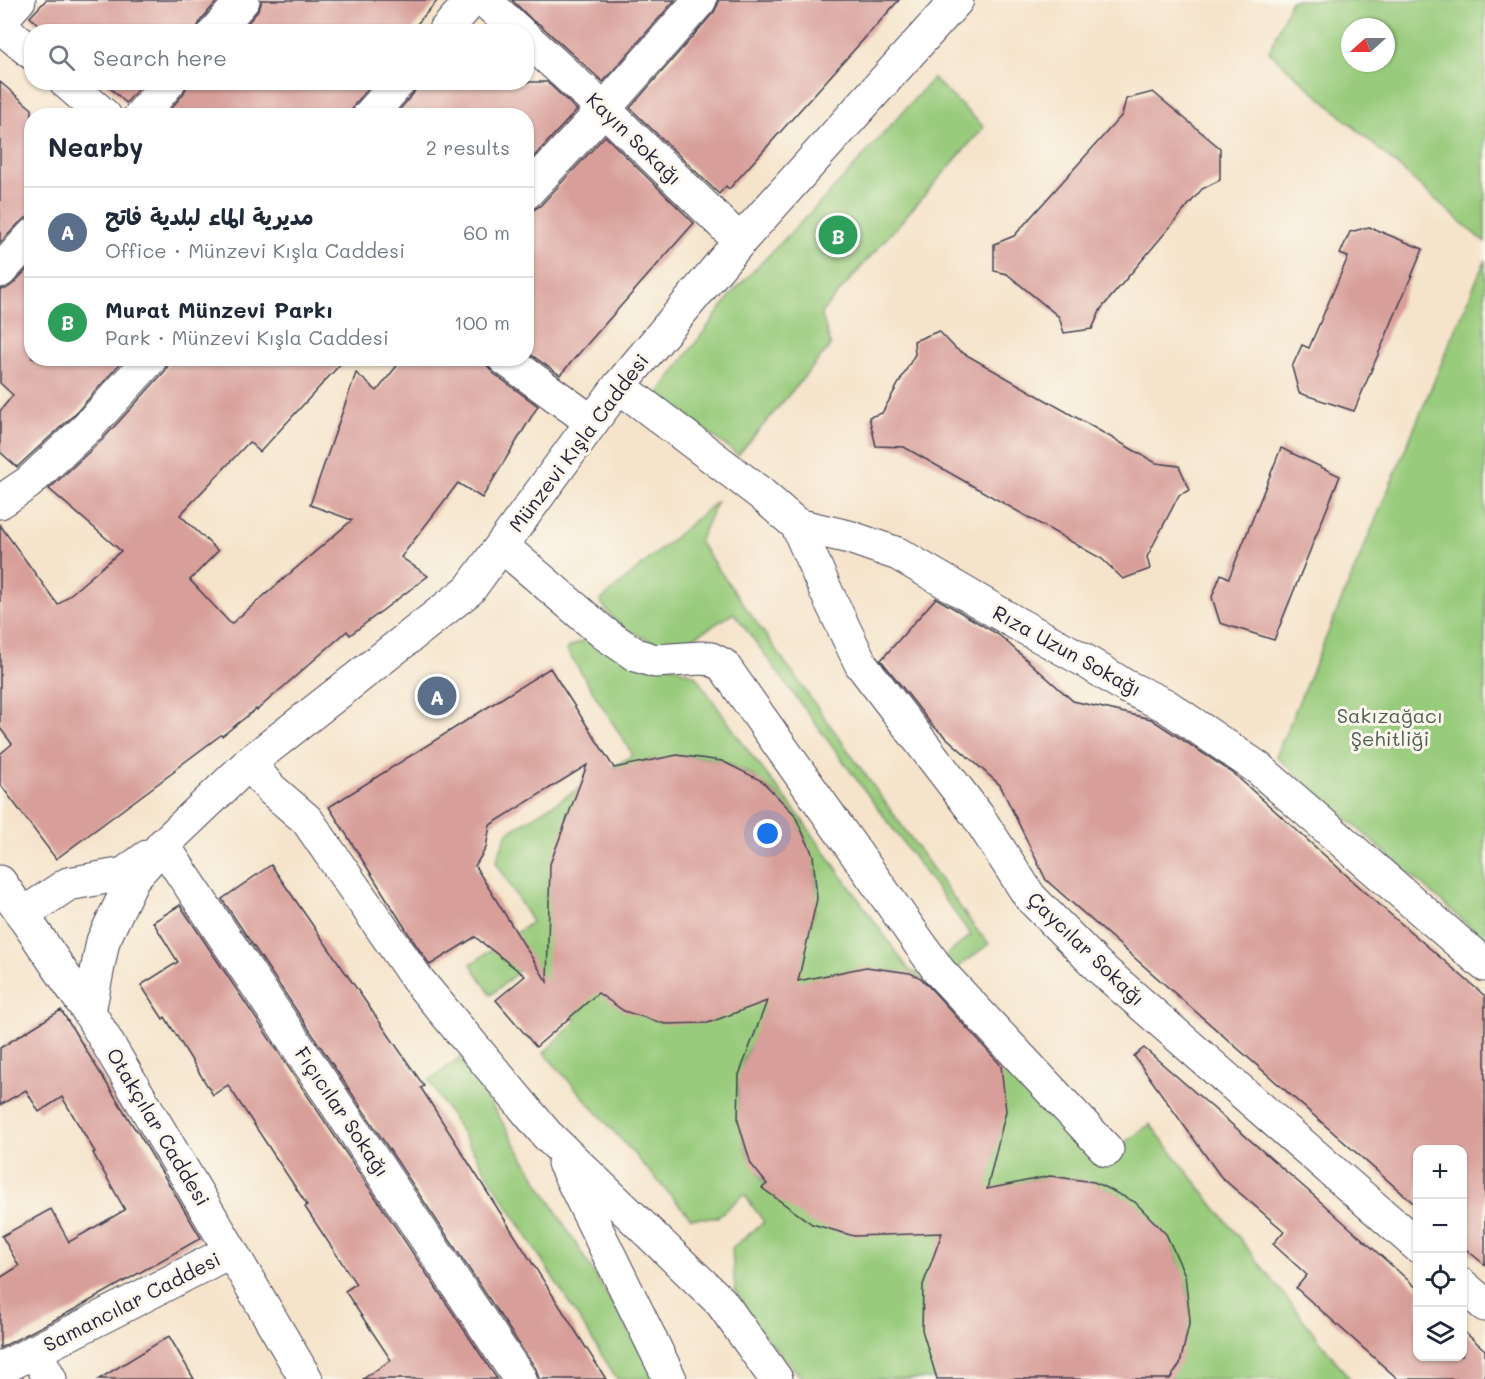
<!DOCTYPE html>
<html lang="en">
<head>
<meta charset="utf-8">
<style>
  :root { --surface:#fff; --page:#f2f2f3; --text:#1f2937; --muted:#747a83; --line:#e0e1e3; --accent:#111827 }
  body { margin:0; font-family:Mali,"Playpen Sans Arabic",sans-serif; background:var(--page); color:var(--text) }
  .controls { position:absolute; right:18px; bottom:18px; display:grid; overflow:hidden; border-radius:12px; box-shadow:0 2px 4px #0004 }
  .controls button { width:54px; height:54px; display:grid; place-items:center; padding:0; border:0; border-bottom:2px solid var(--line); background:var(--surface); color:var(--text); font:30px sans-serif }
  .compass { position:absolute; left:1341px; top:18px; width:54px; height:54px; border-radius:50%; background:var(--surface); box-shadow:0 2px 4px #0004; rotate:249deg }
  .you { position:absolute; left:768px; top:834px; width:21px; height:21px; margin:-15px; border:4px solid #fff; border-radius:50%; background:#1a73e8; box-shadow:0 0 0 9px #1a73e833 }
  .badge { display:grid; place-items:center; width:39px; height:39px; border-radius:50%; background:var(--accent); color:#fff; font-size:20px; font-weight:700 }
  .pin { position:absolute; translate:-50% -50%; border:3px solid #fff; box-shadow:0 2px 6px #0006 }
  .list { margin:0; padding:0; list-style:none }
  h2 { display:flex; justify-content:space-between; align-items:center; height:78px; margin:0; padding:0 24px; font-size:26px }
  h2 small { font-size:20px; font-weight:400; color:var(--muted) }
  .list li { display:grid; grid-template-columns:39px 1fr auto; gap:18px; align-items:center; box-sizing:border-box; height:90px; padding:0 24px; border-top:2px solid var(--line) }
  .list b { display:block; font-size:22px; white-space:nowrap }
  .list p { margin:0; font-size:20px; white-space:nowrap; color:var(--muted) }
  .list em { font-size:20px; font-style:normal; color:var(--muted) }
  .icon { flex:none; width:33px; height:33px; fill:none; stroke:currentColor; stroke-width:2; stroke-linecap:round; stroke-linejoin:round }
  .map { position:relative; flex:none; width:1485px; height:1379px; overflow:hidden }
  .search { position:absolute; background:var(--surface); box-shadow:0 2px 4px #0004; left:24px; top:24px; width:510px; height:66px; display:flex; align-items:center; gap:15px; box-sizing:border-box; padding:0 21px; border-radius:24px; color:var(--muted); font-size:22px }
  .panel { position:absolute; background:var(--surface); box-shadow:0 2px 4px #0004; left:24px; top:108px; width:510px; height:258px; border-radius:24px }
  .map>svg:first-child { display:block }
  .green { fill:#98cb7c; stroke:#5d765c; stroke-width:1.5; fill-rule:evenodd }
  .building { fill:#d89f9a; fill-rule:evenodd }
  .lines { fill:none; stroke-linecap:round; stroke-linejoin:round }
  .minor-casing { stroke:#423f51; stroke-width:35 }
  .major-casing { stroke:#423f51; stroke-width:35 }
  .minor { stroke:#fff; stroke-width:33 }
  .major { stroke:#fff; stroke-width:33 }
  .labels { text-anchor:middle; stroke-width:6; stroke-linejoin:round; paint-order:stroke }
  .street-label { font-size:20px; fill:#22223b; stroke:#fbf7ec }
  .park-label { font-size:20px; fill:#4b5d52; stroke:#fbf7ec }
</style>
</head>
<body>
<div class="map">
<svg width="1485" height="1379" viewBox="0 0 1485 1379">
  <rect width="100%" height="100%" fill="#fbf7ec"/>
  <filter id="ink" filterUnits="userSpaceOnUse"><feTurbulence type="fractalNoise" baseFrequency=".0167" numOctaves="2"/><feDisplacementMap in="SourceGraphic" scale="12" xChannelSelector="R" yChannelSelector="G"/><feConvolveMatrix kernelMatrix="1 2 1 2 8 2 1 2 1" color-interpolation-filters="sRGB"/></filter>
  <filter id="wash" filterUnits="userSpaceOnUse"><feTurbulence type="fractalNoise" baseFrequency=".008" numOctaves="4" result="noise"/><feDisplacementMap in="SourceGraphic" scale="24" xChannelSelector="R" yChannelSelector="G"/><feGaussianBlur stdDeviation="1.35" result="paint"/><feColorMatrix in="noise" values="0 0 0 0 0 0 0 0 0 0 0 0 0 0 0 0 0 1.4 0 .05"/><feComposite in="paint" operator="in"/></filter>
  <g filter="url(#wash)">
    <rect width="100%" height="100%" fill="#f5e4cb"/>
    <g class="green">
      <path d="M 1291,0 L 1485,0 L 1485,243 L 1269,52 ZM 1350,27 L 1386,27 L 1386,63 L 1350,63 Z"/>
      <path d="M 933,78 L 984,127 L 821,313 L 831,345 L 738,455 L 658,394 L 733,292 L 843,179 Z"/>
      <path d="M 1485,260 L 1485,940 L 1276,756 Z"/>
      <path d="M 717,501 L 699,542 L 975,928 L 989,944 L 954,970 L 944,957 L 971,935 L 734,613 L 683,644 L 655,643 L 628,630 L 613,619 L 600,601 Z"/>
      <path d="M 592,636 L 695,675 L 749,752 L 800,817 L 909,970 L 917,974 L 925,970 L 973,1011 L 1097,1164 L 1150,1124 L 1350,1379 L 1170,1379 C 1179,1361 1186,1343 1188,1323 C 1196,1245 1129,1176 1051,1177 C 1030,1178 1010,1186 990,1195 L 943,1379 L 803,1379 L 800,1376 L 755,1324 L 735,1290 L 732,1248 L 764,1222 L 744,1194 L 716,1218 L 691,1218 L 544,1053 L 576,1021 L 528,963 L 491,995 L 471,964 L 532,922 L 496,862 L 507,833 L 633,755 L 566,649 ZM 679,756 C 689,757 700,757 711,759 C 775,772 821,836 816,901 C 814,923 805,942 796,962 L 617,773 L 647,761 ZM 865,969 L 897,971 L 928,982 L 993,1050 L 1001,1081 L 786,1204 L 763,1181 L 747,1153 L 739,1122 L 738,1090 L 744,1059 L 758,1030 L 804,986 L 834,973 Z"/>
      <path d="M 462,1056 L 658,1379 L 617,1379 L 429,1081 Z"/>
    </g>
    <g id="blocks">
      <g class="building">
        <path d="M 46,0 L 218,0 L 201,20 L 197,28 L 197,32 L 46,32 L 30,17 Z"/>
        <path d="M 261,0 L 438,0 L 410,32 L 240,32 L 257,12 L 261,4 Z"/>
        <path d="M 512,0 L 675,0 L 603,82 L 539,24 L 534,22 Z"/>
        <path d="M 718,0 L 899,0 L 729,189 L 726,186 L 719,194 L 630,108 L 714,12 L 718,4 Z"/>
        <path d="M 0,82 L 32,109 L 32,218 L 26,218 L 19,223 L 0,243 Z"/>
        <path d="M 104,82 L 144,82 L 126,103 Z"/>
        <path d="M 187,82 L 374,82 L 355,104 L 351,112 L 351,116 L 165,116 L 183,94 L 187,86 Z"/>
        <path d="M 417,82 L 547,82 L 577,110 L 526,165 L 526,116 L 394,116 L 413,94 L 417,86 Z"/>
        <path d="M 1153,92 L 1220,148 L 1220,180 L 1202,189 L 1101,309 L 1092,329 L 1064,333 L 1059,317 L 1007,274 L 994,271 L 994,244 L 1014,236 L 1122,115 L 1126,99 Z"/>
        <path d="M 605,136 L 694,223 L 560,375 L 526,351 L 526,211 L 532,211 L 540,206 Z"/>
        <path d="M 1369,227 L 1423,249 L 1354,411 L 1299,393 L 1292,367 L 1302,345 L 1309,348 L 1348,257 L 1340,254 L 1350,232 Z"/>
        <path d="M 32,264 L 32,358 L 125,358 L 75,414 L 17,467 L 0,452 L 0,411 L 13,395 L 0,383 L 0,289 L 6,289 L 13,284 Z"/>
        <path d="M 939,331 L 956,349 L 1156,463 L 1179,466 L 1190,490 L 1179,495 L 1147,557 L 1150,569 L 1123,579 L 1102,559 L 904,447 L 876,446 L 869,417 L 882,413 L 915,354 L 914,341 Z"/>
        <path d="M 169,358 L 346,358 L 260,452 L 249,442 L 180,515 L 218,551 L 190,580 L 231,624 L 352,520 L 310,505 L 356,373 L 377,391 L 403,358 L 476,358 L 487,365 L 493,373 L 538,406 L 482,498 L 458,483 L 401,557 L 428,576 L 350,635 L 347,631 L 257,710 L 256,709 L 222,736 L 221,735 L 174,770 L 175,771 L 56,859 L 0,784 L 0,754 L 12,744 L 0,728 L 0,525 L 58,605 L 121,551 L 49,489 L 102,440 L 165,371 L 169,363 Z"/>
        <path d="M 1281,448 L 1340,476 L 1274,640 L 1220,623 L 1212,597 L 1221,574 L 1229,578 Z"/>
        <path d="M 936,598 L 999,635 L 1073,701 L 1151,719 L 1233,773 L 1383,908 L 1485,996 L 1485,1265 L 1462,1246 L 1462,1149 L 1418,1149 L 1418,1207 L 1046,880 L 1000,785 L 932,725 L 881,660 Z"/>
        <path d="M 550,668 L 614,768 L 677,755 L 722,761 L 762,781 L 794,814 L 813,855 L 817,899 L 798,981 L 866,967 L 910,973 L 921,978 L 999,1063 L 1001,1066 L 1006,1111 L 987,1189 L 1050,1176 L 1094,1182 L 1135,1202 L 1166,1234 L 1185,1275 L 1190,1320 L 1180,1364 L 1170,1379 L 937,1379 L 922,1330 L 923,1285 L 942,1233 L 854,1236 L 812,1224 L 762,1188 L 767,1184 L 751,1164 L 738,1121 L 739,1075 L 767,1001 L 708,1023 L 665,1024 L 624,1011 L 598,993 L 536,1047 L 496,1000 L 525,976 L 475,937 L 430,965 L 412,939 L 329,807 ZM 587,765 L 550,864 L 547,982 L 475,866 L 486,848 L 490,825 Z"/>
        <path d="M 271,865 L 424,1086 L 421,1088 L 606,1379 L 539,1379 L 536,1369 L 222,899 Z"/>
        <path d="M 180,905 L 497,1379 L 363,1379 L 391,1360 L 345,1291 L 356,1284 L 305,1207 L 307,1205 L 228,1085 L 213,1095 L 165,1017 L 163,1019 L 141,985 L 178,962 L 153,922 Z"/>
        <path d="M 61,1010 L 135,1129 L 136,1129 L 201,1238 L 77,1308 L 0,1348 L 0,1278 L 19,1266 L 2,1236 L 51,1209 L 69,1242 L 125,1210 L 93,1153 L 95,1152 L 62,1097 L 39,1112 L 26,1090 L 0,1105 L 0,1048 Z"/>
        <path d="M 1144,1048 L 1312,1194 L 1418,1289 L 1418,1356 L 1462,1356 L 1462,1330 L 1485,1350 L 1485,1379 L 1398,1379 L 1296,1288 L 1307,1275 L 1273,1244 L 1284,1231 L 1221,1177 L 1134,1056 Z"/>
        <path d="M 169,1336 L 194,1379 L 99,1379 Z"/>
      </g>
    </g>
  </g>
  <g filter="url(#ink)">
    <use href="#blocks" fill-opacity="0" stroke="#423f51" stroke-width="1.5"/>
    <g class="lines">
      <g class="minor-casing">
        <g id="minor">
          <path d="M 484,0 L 519,32"/>
          <path d="M 0,21 L 19,0"/>
          <path d="M 0,26 L 32,53"/>
          <path d="M 215,32 L 243,0"/>
          <path d="M 444,32 L 472,0"/>
          <path d="M 526,38 L 604,109 L 740,241"/>
          <path d="M 66,82 L 105,116"/>
          <path d="M 140,116 L 169,82"/>
          <path d="M 369,116 L 399,82"/>
          <path d="M 526,193 L 604,109 L 700,0"/>
          <path d="M 0,271 L 32,236"/>
          <path d="M 504,358 L 592,422"/>
          <path d="M 619,386 L 760,493 L 797,525 L 849,537 L 898,554 L 1016,623 L 1082,659 L 1125,686 L 1165,705 L 1258,768 L 1485,965"/>
          <path d="M 0,502 L 28,483 L 88,427 L 151,358"/>
          <path d="M 797,525 L 826,591 L 861,664 L 977,815 L 1030,897 L 1099,967 L 1418,1246"/>
          <path d="M 502,546 L 605,634 L 636,655 L 655,661 L 701,658 L 711,659 L 723,665 L 939,971 L 1107,1150"/>
          <path d="M 249,763 L 271,789 L 307,820 L 417,979 L 547,1135 L 721,1302 L 776,1379"/>
          <path d="M 163,845 L 520,1379"/>
          <path d="M 22,915 L 68,884 L 124,874 L 147,857"/>
          <path d="M 89,1012 L 103,941 L 133,878 L 163,845 L 249,763 L 469,590 L 592,422 L 619,386 L 740,241 L 957,0"/>
          <path d="M 564,1163 L 670,1379"/>
          <path d="M 1462,1285 L 1485,1305"/>
          <path d="M 35,1351 L 50,1379"/>
          <path d="M 0,1369 L 231,1251"/>
        </g>
      </g>
      <g class="major-casing">
        <path id="major" d="M 0,882 L 89,1012 L 231,1251 L 306,1379"/>
      </g>
      <use href="#minor" class="minor"/>
      <use href="#major" class="major"/>
    </g>
  </g>
  <g class="labels">
    <g class="street-label">
      <text transform="translate(634 139) rotate(44)" y="7">Kayın Sokağı</text>
      <text transform="translate(579 443) rotate(-53)" y="7">Münzevi Kışla Caddesi</text>
      <text transform="translate(1067 651) rotate(29)" y="7">Rıza Uzun Sokağı</text>
      <text transform="translate(1086 949) rotate(44)" y="7">Çaycılar Sokağı</text>
      <text transform="translate(342 1112) rotate(56)" y="7">Fıçıcılar Sokağı</text>
      <text transform="translate(158 1127) rotate(59)" y="7">Otakçılar Caddesi</text>
      <text transform="translate(132 1302) rotate(-27)" y="7">Samancılar Caddesi</text>
    </g>
    <g class="park-label">
      <text x="1390" y="723">Sakızağacı<tspan x="1390" dy="23">Şehitliği</tspan></text>
    </g>
  </g>
</svg>
<div class="controls">
<button>+</button>
<button>−</button>
<button><svg class="icon" aria-label="locate" viewBox="0 0 24 24"><circle cx="12" cy="12" r="6"/><path d="M12 2v4M12 18v4M2 12h4M18 12h4"/></svg></button>
<button><svg class="icon" aria-label="layers" viewBox="0 0 24 24"><path d="M12 4l9 5-9 5-9-5zM3 14l9 5 9-5"/></svg></button>
</div>
<svg class="compass" viewBox="-18 -18 36 36"><path d="M0-13l5 13h-10z" fill="#e53935"/><path d="M0 13l5-13h-10z" fill="#747a83"/></svg>
<div class="you"></div>
<div class="pin badge" style="left:437px;top:696px;background:#5c6f8a">A</div>
<div class="pin badge" style="left:838px;top:235px;background:#2e9e5b">B</div>
<div class="search"><svg class="icon" aria-label="search" viewBox="0 0 24 24"><circle cx="10" cy="10" r="6"/><path d="M15 15l6 6"/></svg>Search here</div>
<section class="panel">
<h2>Nearby<small>2 results</small></h2>
<ul class="list">
<li><span class="badge" style="background:#5c6f8a">A</span><div><b>مديرية الماء لبلدية فاتح</b><p>Office · Münzevi Kışla Caddesi</p></div><em>60 m</em></li>
<li><span class="badge" style="background:#2e9e5b">B</span><div><b>Murat Münzevi Parkı</b><p>Park · Münzevi Kışla Caddesi</p></div><em>100 m</em></li>
</ul>
</section>
</div>
</body>
</html>
